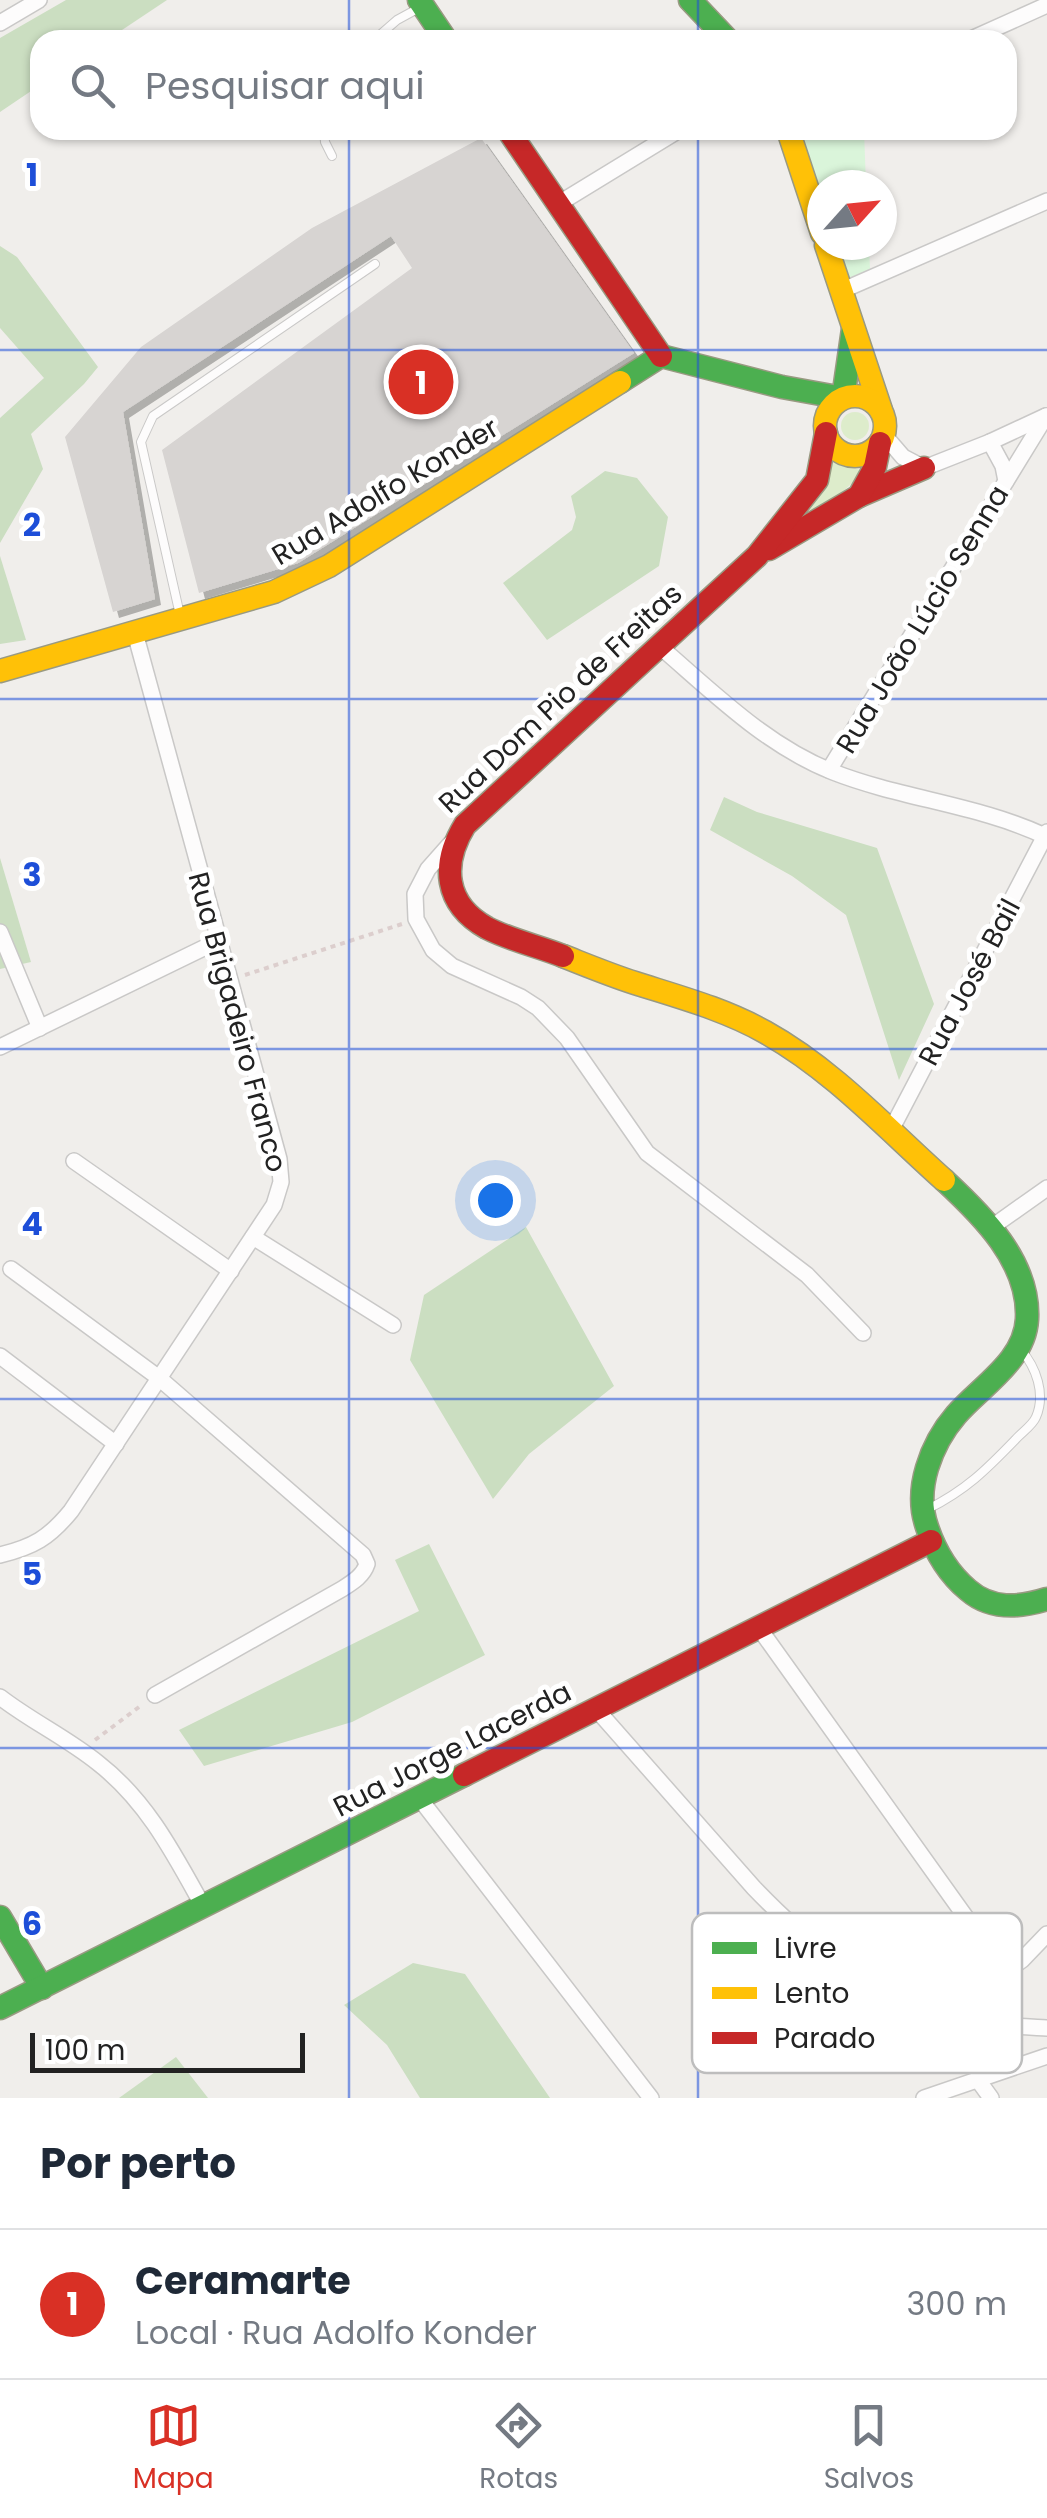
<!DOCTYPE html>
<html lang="pt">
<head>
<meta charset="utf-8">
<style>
  :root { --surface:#fff; --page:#f6f6f7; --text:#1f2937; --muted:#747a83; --line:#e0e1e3; --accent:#d93025 }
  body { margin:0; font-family:Poppins,sans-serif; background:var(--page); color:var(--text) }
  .compass { position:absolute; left:807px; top:170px; width:90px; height:90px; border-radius:50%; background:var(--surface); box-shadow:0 2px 8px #0004; rotate:63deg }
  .scale { position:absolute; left:30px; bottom:25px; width:275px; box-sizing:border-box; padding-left:10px; border:5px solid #222; border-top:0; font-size:28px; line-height:35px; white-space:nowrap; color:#222; -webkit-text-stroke:8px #fff; paint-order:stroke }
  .you { position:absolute; left:495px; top:1200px; width:35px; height:35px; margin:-25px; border:8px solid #fff; border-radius:50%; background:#1a73e8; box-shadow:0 0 0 15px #1a73e833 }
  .badge { display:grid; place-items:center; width:65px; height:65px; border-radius:50%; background:var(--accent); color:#fff; font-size:32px; font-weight:700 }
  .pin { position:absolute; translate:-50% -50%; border:5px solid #fff; box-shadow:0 2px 10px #0006 }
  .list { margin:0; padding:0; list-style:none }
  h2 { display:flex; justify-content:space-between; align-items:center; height:130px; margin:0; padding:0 40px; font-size:42px }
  h2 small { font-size:32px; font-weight:400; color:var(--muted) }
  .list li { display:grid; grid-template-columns:65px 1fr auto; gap:30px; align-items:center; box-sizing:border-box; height:150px; padding:0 40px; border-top:2px solid var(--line) }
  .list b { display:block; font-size:38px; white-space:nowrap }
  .list p { margin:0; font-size:32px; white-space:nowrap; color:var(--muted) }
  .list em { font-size:32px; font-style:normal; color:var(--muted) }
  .icon { flex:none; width:55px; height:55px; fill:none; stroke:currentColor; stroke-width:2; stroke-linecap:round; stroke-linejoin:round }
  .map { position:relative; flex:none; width:1047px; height:2098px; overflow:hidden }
  .search { position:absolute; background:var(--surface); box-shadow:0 2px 8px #0004; left:30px; right:30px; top:30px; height:110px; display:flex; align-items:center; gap:25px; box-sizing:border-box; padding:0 35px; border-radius:30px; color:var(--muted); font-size:38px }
  .sheet { height:280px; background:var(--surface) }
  nav { display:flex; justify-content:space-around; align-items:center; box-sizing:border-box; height:140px; border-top:2px solid var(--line); background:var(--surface); font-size:28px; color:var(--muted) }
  nav a { display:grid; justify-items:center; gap:5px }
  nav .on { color:var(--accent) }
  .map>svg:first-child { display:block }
  .grass { fill:#ddeccb }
  .forest { fill:#cbdec1 }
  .park { fill:#daf5da }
  .building { fill:#d7d4d2; filter:url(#shadow) }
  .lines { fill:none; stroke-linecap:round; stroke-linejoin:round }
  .lane-casing { stroke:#c9c8c7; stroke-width:10 }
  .street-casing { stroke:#c9c8c7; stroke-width:18 }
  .fast-casing { stroke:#999a82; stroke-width:25 }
  .slow-casing { stroke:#999a82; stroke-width:25 }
  .jam-casing { stroke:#999a82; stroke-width:25 }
  .path { stroke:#dccecd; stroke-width:4; stroke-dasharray:5 5; stroke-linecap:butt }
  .lane { stroke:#fdfcfc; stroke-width:8 }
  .street { stroke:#fdfcfc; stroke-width:15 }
  .fast { stroke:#4caf50; stroke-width:22 }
  .slow { stroke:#ffc107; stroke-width:22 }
  .jam { stroke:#c62828; stroke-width:22 }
  .grid { fill:none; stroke:#1d4ed8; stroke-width:2.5; stroke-opacity:0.55 }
  .labels { text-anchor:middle; stroke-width:10; stroke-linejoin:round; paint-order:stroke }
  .street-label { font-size:28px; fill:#222; stroke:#fff }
  .key { fill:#fff; stroke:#bdbdbd; stroke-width:2.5 }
  .key-label { font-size:28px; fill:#222 }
  .grid-label { font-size:32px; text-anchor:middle; font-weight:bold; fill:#1d4ed8; stroke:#fff; stroke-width:10; stroke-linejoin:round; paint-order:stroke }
</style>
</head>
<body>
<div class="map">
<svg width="1047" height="2098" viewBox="0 0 1047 2098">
  <defs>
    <filter id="shadow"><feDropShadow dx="6" dy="6" stdDeviation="0" flood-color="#0004"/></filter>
  </defs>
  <rect width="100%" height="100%" fill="#f0eeeb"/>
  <g class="grass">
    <circle cx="855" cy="426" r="14"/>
    <path d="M 834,462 L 863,471 C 844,496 815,509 788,525 L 821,487 Z"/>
  </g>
  <g class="forest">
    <path d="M 66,0 L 167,0 L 107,40 L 40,40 L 40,85 L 0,112 L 0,38 Z"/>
    <path d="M 0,246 L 17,257 L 98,367 L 84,384 L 31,434 L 43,469 L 0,543 L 0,418 L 44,378 L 0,328 Z"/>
    <path d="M 605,471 L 637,478 L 668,517 L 659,566 L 547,640 L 503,583 L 572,530 L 576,517 L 571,496 Z"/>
    <path d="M 0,556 L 26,640 L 0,644 Z"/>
    <path d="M 724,797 L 757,812 L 877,848 L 934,1004 L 899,1080 L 846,915 L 792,876 L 710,830 Z"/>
    <path d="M 0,858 L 31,962 L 0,969 Z"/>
    <path d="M 526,1227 L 614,1386 L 529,1454 L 493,1499 L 410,1360 L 424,1295 Z"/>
    <path d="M 429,1544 L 485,1655 L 352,1722 L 204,1766 L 179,1730 L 419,1611 L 395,1560 Z"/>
    <path d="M 413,1963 L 465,1974 L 550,2098 L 420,2098 L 387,2045 L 344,2005 Z"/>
    <path d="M 176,2057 L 208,2098 L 119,2098 Z"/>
  </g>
  <g class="park">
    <path d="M 797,130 L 864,130 L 866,185 L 822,185 L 822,205 Z"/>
    <path d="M 835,245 L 869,245 L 870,269 L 846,279 Z"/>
  </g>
  <path class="building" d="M 481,138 L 634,353 L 298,563 L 199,593 L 162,450 L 412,268 L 391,236 L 123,412 L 155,599 L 113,612 L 65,437 L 141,347 L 312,228 Z"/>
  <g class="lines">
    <g class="lane-casing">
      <g id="lane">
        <path d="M 374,40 L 397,20 L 419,8"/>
        <path d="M 324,130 L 325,142 L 332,156"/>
        <path d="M 180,615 L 141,442 L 153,416 L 375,264"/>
        <path d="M 928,1509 C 966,1490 986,1470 1015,1440 C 1021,1433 1033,1425 1036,1417 C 1046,1394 1036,1367 1021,1350"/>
      </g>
    </g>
    <g class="street-casing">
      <g id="street">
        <path d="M 0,23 L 39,0"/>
        <path d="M 969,40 L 1047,5"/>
        <path d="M 558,204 L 679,130"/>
        <path d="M 841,291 L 1047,201"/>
        <path d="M 884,435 L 903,457 L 924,468 L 990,442 L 1046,416"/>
        <path d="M 990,442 L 1003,466 L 1006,481"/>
        <path d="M 658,645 C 713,692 765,745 833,772 C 902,799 980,805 1047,837"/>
        <path d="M 829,770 L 1046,416"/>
        <path d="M 451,843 L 428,869 L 415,894 L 416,919 L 433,950 L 452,966 L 521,997 L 538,1008 L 567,1038 L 647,1153 L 807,1275 L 863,1333"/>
        <path d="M 0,932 L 40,1028"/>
        <path d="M 0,1047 L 218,941"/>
        <path d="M 890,1132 L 1047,832"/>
        <path d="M 74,1161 L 231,1271"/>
        <path d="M 992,1227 L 1047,1188"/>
        <path d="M 253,1237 L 393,1325"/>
        <path d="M 11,1269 L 159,1378 L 363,1555 L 367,1564 C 363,1576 353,1582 342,1589 L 155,1695"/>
        <path d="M 0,1356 L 116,1444"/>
        <path d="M 0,1555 C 33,1547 49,1538 71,1511 L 274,1205 L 281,1182 L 279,1159 L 135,633"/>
        <path d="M 759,1628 L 1005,1972 L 1022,1960 L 1047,1934"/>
        <path d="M 0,1697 C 31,1721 67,1738 98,1763 C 147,1801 174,1854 204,1908"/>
        <path d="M 597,1710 L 754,1888 C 804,1940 862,1989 931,2012 C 968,2025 1009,2026 1047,2028"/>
        <path d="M 420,1799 L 651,2098"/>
        <path d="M 978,2080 L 991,2098"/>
        <path d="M 924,2098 L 1047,2056"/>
      </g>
    </g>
    <g class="fast-casing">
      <g id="fast">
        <path d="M 419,0 L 446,40"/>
        <path d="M 690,0 L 728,40"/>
        <path d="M 620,382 L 661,356 L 782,387 L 843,398 L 853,329"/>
        <path d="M 944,1180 C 982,1215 1030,1262 1027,1319 C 1025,1361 981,1386 956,1415 C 943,1430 933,1448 927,1468 C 921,1488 920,1507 927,1527 C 935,1551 949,1574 968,1590 C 991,1610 1019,1608 1047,1599"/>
        <path d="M 0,1917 L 42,1988"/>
        <path d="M 0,2008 L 464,1775"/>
      </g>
    </g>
    <g class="slow-casing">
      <g id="slow">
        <path d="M 788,130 L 822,233"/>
        <path d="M 826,245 L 881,410"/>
        <circle cx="855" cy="426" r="30"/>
        <path d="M 0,671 L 274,592 L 329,566 L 620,382"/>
        <path d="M 563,956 C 586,965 610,975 635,983 C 679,997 724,1009 765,1032 C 832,1069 887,1129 944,1180"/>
      </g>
    </g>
    <g class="jam-casing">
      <g id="jam">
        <path d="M 508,130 L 661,356"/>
        <path d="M 859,496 L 924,468"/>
        <path d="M 769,549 L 859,496 L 875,467 L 880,443"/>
        <path d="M 563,956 C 538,946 510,940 487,928 C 444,904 441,864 465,825 L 757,556 L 817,480 L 826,433"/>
        <path d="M 464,1775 L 931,1541"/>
      </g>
    </g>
    <g class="path">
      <path d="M 245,975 L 402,924"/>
      <path d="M 95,1740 L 143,1704"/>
      <path d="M 934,1993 L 963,1991 L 992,1979"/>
    </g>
    <use href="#lane" class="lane"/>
    <use href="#street" class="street"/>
    <use href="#fast" class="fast"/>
    <use href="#slow" class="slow"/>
    <use href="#jam" class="jam"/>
  </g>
  <path class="grid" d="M 349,0 L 349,40M 698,0 L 698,40M 349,130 L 349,2098M 698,130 L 698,2098M 0,350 L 1047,350M 0,699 L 1047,699M 0,1049 L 1047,1049M 0,1399 L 1047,1399M 0,1748 L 1047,1748"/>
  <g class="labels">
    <g class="street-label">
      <text transform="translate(385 491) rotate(-31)" y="10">Rua Adolfo Konder</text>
      <text transform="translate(922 619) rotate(-59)" y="10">Rua João Lúcio Senna</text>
      <text transform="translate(560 698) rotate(-43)" y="10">Rua Dom Pio de Freitas</text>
      <text transform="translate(969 982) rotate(-62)" y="10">Rua José Bail</text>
      <text transform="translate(238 1022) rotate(75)" y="10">Rua Brigadeiro Franco</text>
      <text transform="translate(452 1749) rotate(-27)" y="10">Rua Jorge Lacerda</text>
    </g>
  </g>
  <rect x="692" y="1913" width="330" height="160" rx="15" class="key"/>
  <rect x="712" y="1942" width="45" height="12" fill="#4caf50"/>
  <rect x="712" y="1987" width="45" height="12" fill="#ffc107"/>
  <rect x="712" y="2032" width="45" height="12" fill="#c62828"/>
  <g class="key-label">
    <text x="774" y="1958">Livre</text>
    <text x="774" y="2003">Lento</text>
    <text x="774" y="2048">Parado</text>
  </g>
  <g class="grid-label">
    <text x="32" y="186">1</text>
    <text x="32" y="536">2</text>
    <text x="32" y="886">3</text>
    <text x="32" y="1235">4</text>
    <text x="32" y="1585">5</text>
    <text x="32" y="1935">6</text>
  </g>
</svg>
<svg class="compass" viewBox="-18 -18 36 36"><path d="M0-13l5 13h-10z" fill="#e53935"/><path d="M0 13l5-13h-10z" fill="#747a83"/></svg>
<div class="scale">100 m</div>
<div class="you"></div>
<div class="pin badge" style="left:421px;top:382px">1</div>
<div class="search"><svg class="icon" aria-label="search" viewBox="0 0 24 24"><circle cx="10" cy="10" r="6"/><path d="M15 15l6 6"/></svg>Pesquisar aqui</div>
</div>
<section class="sheet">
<h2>Por perto<small></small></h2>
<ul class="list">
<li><span class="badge">1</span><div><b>Ceramarte</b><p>Local · Rua Adolfo Konder</p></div><em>300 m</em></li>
</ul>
</section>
<nav>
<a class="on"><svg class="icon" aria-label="map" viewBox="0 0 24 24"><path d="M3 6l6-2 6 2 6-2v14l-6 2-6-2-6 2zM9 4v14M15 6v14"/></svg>Mapa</a>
<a><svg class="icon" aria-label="directions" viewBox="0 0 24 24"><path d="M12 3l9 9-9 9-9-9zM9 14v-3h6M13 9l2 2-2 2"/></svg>Rotas</a>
<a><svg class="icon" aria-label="saved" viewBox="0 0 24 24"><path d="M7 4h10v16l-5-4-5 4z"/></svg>Salvos</a>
</nav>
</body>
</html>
